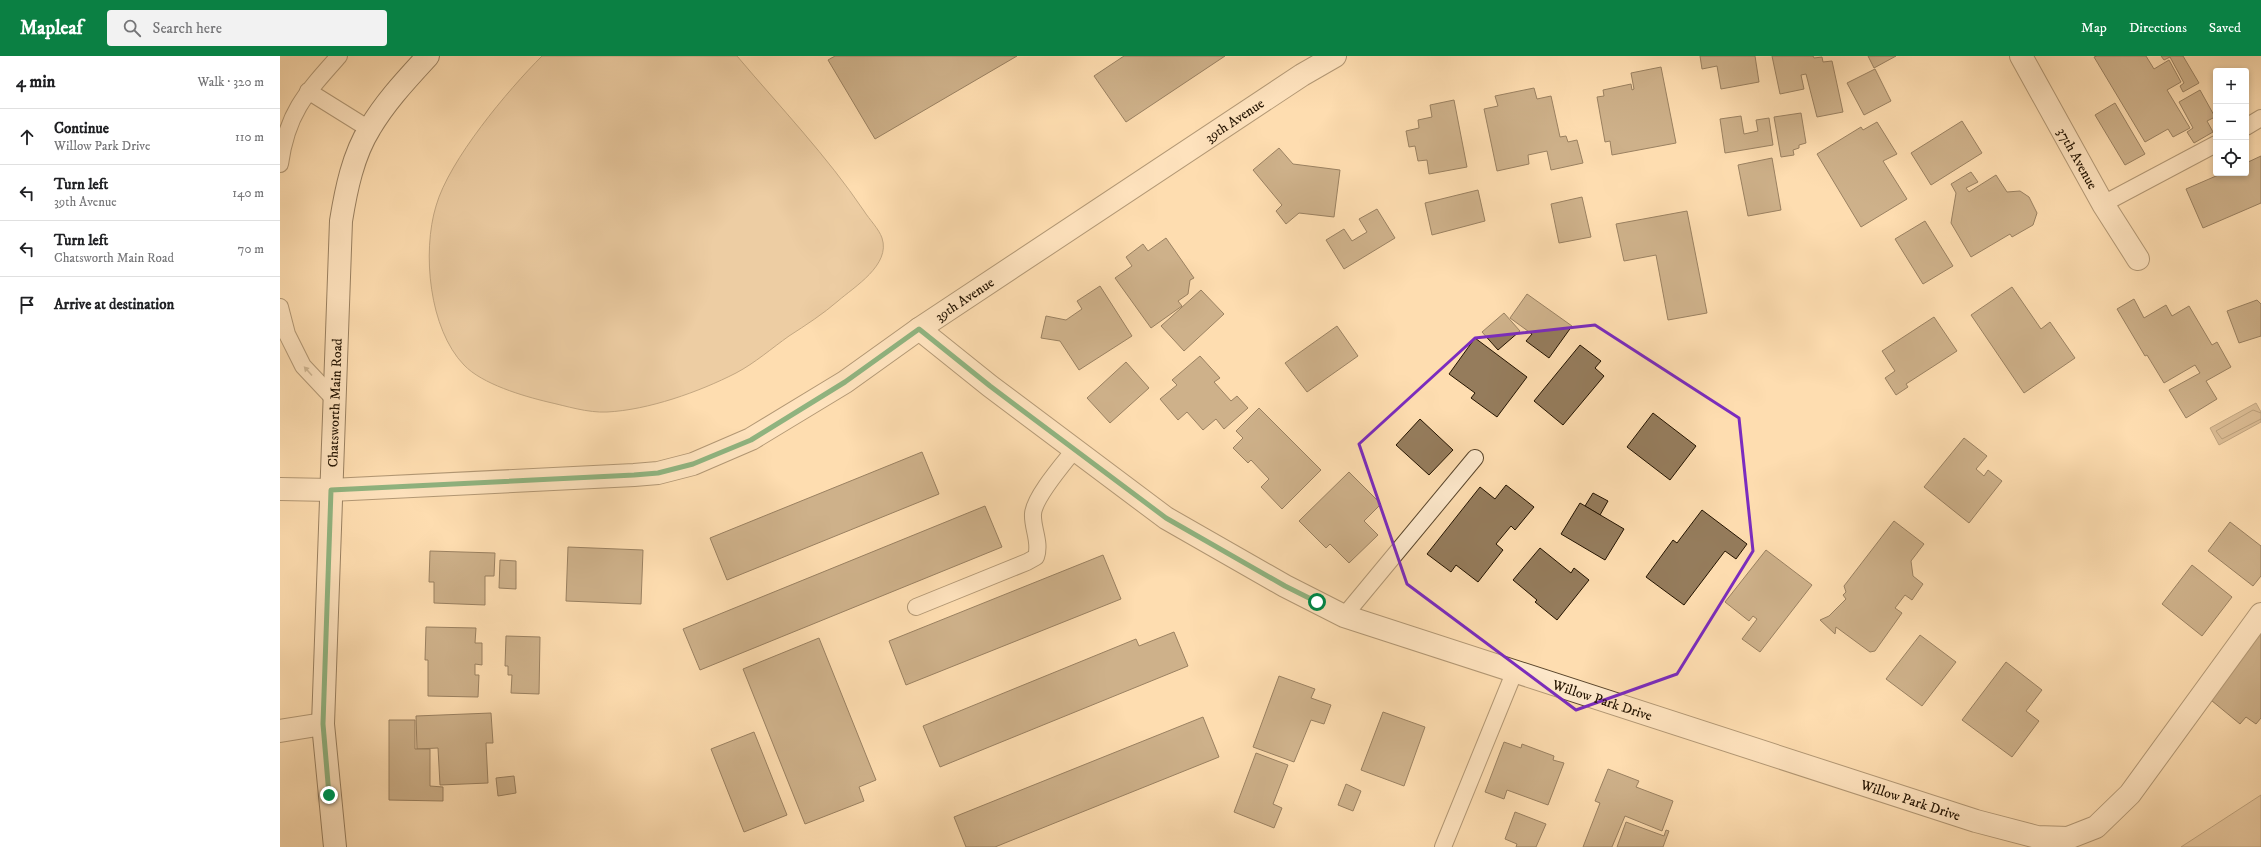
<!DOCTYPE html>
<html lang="en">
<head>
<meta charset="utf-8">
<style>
  :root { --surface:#fff; --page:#f2f2f2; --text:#202124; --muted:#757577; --line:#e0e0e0; --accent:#0b8043 }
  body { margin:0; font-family:"IM FELL DW Pica",serif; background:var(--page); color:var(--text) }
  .controls { position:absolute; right:12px; top:12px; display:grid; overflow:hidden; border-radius:4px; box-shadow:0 2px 6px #0003 }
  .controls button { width:36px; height:36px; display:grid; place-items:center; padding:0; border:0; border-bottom:1px solid var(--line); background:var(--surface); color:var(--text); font:20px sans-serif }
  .stop { position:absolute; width:12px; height:12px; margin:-9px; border:3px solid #0b8043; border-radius:50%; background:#fff }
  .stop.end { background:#0b8043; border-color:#fff; box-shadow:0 1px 4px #0008 }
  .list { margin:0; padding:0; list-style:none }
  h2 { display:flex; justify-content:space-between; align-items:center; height:52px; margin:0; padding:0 16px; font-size:17px }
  h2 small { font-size:13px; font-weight:400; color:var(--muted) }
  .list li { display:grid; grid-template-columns:26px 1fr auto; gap:12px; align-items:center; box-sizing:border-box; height:56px; padding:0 16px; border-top:1px solid var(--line) }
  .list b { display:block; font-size:15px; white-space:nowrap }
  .list p { margin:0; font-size:13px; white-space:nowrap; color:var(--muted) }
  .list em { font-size:13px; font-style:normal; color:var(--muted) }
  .icon { flex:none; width:22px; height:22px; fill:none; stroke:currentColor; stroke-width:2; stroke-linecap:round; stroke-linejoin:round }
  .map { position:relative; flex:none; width:1981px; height:791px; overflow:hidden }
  header { display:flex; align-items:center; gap:24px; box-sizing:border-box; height:56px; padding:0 20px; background:var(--accent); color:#fff }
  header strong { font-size:19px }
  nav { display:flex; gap:22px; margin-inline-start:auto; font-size:14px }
  .search { width:280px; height:36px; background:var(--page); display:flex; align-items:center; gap:10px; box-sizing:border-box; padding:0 14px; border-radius:4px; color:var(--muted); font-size:15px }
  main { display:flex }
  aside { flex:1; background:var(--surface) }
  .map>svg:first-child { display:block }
  .green { fill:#d9bb92; stroke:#7e6749 }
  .water { fill:#b49874; stroke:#7a6346 }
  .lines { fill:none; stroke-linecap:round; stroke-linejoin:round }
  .shore { stroke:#6c563a; stroke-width:1 }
  .building { fill:#957c5c; stroke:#231300 }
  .lane-casing { stroke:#5a462c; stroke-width:18 }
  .street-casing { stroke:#5a462c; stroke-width:24 }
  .secondary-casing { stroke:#231300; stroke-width:24 }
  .lane { stroke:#fee9cc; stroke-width:16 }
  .street { stroke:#fee9cc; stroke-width:22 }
  .secondary { stroke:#fee9cc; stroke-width:22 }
  .oneway { fill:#9b8970 }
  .route { stroke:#0b8043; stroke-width:5 }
  .marked { fill:none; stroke:#7b2cbf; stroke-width:3; stroke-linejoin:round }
  .labels { text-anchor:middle; stroke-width:3; stroke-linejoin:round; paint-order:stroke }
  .street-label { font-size:14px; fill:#231300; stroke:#fee9cc }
</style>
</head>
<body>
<header>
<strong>Mapleaf</strong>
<div class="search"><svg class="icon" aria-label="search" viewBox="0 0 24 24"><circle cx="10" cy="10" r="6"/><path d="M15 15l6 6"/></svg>Search here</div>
<nav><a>Map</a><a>Directions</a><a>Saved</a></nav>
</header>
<main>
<aside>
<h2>4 min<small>Walk · 320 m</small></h2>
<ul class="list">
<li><svg class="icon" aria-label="ahead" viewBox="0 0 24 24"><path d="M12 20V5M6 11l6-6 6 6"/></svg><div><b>Continue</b><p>Willow Park Drive</p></div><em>110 m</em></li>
<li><svg class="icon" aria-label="left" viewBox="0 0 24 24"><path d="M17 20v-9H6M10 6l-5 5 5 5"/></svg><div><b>Turn left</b><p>39th Avenue</p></div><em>140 m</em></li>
<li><svg class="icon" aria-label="left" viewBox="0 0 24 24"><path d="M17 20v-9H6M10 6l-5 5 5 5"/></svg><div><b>Turn left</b><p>Chatsworth Main Road</p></div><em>70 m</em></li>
<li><svg class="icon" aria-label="arrive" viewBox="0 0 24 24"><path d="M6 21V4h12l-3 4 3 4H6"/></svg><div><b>Arrive at destination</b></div></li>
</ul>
</aside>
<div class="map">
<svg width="1981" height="791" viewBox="0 0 1981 791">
  <rect width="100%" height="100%" fill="#feddb0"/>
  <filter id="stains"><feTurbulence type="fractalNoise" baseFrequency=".005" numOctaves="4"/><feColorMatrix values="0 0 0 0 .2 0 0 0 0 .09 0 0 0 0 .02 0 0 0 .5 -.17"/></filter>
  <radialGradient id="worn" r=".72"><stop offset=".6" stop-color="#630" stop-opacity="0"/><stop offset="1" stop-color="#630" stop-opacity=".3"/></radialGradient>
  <g class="green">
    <path d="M 262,0 L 457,0 C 500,51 547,100 584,155 C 589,163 599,173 602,182 C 611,209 574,231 558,245 C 543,258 526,269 509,280 C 492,292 475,307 456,317 C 419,336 368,354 327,356 C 308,357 286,350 268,346 C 243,340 202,328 184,309 C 149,273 142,196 156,150 C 169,104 228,34 262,0 Z"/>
    <path d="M 1981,739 L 1981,791 L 1901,791 Z"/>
  </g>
  <path class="water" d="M 1976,347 L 1981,356 L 1981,366 L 1939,389 L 1930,372 Z"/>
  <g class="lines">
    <path class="shore" d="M 1981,357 L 1973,354 L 1936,375 L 1942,383 L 1981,363"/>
  </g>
  <g class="building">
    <path d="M 555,0 L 737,0 L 595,83 L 548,4 Z"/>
    <path d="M 844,0 L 945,0 L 846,66 L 814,20 Z"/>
    <path d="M 1420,0 L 1475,0 L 1479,26 L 1441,33 L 1437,10 L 1422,13 Z"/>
    <path d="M 1492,0 L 1533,0 L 1534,2 L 1542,1 L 1543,6 L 1552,5 L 1563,56 L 1537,61 L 1526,18 L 1521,19 L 1524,33 L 1500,38 Z"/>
    <path d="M 1588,0 L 1616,0 L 1594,12 Z"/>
    <path d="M 1817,0 L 1866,0 L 1874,13 L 1889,4 L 1901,26 L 1887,34 L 1910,72 L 1893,81 L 1888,73 L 1865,86 L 1814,1 Z"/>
    <path d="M 1881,0 L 1903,0 L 1919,27 L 1903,36 L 1900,30 L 1904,27 L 1890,1 L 1884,4 Z"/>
    <path d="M 1381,11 L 1396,87 L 1332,99 L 1330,85 L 1325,86 L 1317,41 L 1324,40 L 1323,34 L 1351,28 L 1352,34 L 1354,33 L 1351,17 Z"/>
    <path d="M 1595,13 L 1611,45 L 1584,59 L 1567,27 Z"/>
    <path d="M 1254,32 L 1257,43 L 1271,40 L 1280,81 L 1286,80 L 1288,86 L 1297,84 L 1303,107 L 1271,114 L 1267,95 L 1248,99 L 1249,108 L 1217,115 L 1204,53 L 1218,50 L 1215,40 Z"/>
    <path d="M 1920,34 L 1935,61 L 1927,65 L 1933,76 L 1914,87 L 1907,76 L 1913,72 L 1899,46 Z"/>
    <path d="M 1174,44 L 1187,111 L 1149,118 L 1147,104 L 1138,105 L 1135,90 L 1129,91 L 1126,75 L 1139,72 L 1138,64 L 1152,61 L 1150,49 Z"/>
    <path d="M 1835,47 L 1865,98 L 1845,109 L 1815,59 Z"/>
    <path d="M 1521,57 L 1526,87 L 1519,89 L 1519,92 L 1513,94 L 1514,99 L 1501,101 L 1494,61 Z"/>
    <path d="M 1461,60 L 1464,78 L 1478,75 L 1476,64 L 1489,62 L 1493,89 L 1445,97 L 1440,63 Z"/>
    <path d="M 1682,65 L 1702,97 L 1651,129 L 1631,97 Z"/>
    <path d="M 1597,66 L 1617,98 L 1603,105 L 1627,143 L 1581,171 L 1537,98 L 1581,71 L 1583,74 Z"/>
    <path d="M 999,92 L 1013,108 L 1060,114 L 1054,161 L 1019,157 L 1006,168 L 996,155 L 1002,149 L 973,114 Z"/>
    <path d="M 1981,100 L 1981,147 L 1923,172 L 1906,133 L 1943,117 L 1966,117 L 1966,107 Z"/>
    <path d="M 1492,102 L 1501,154 L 1468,160 L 1458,109 Z"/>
    <path d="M 1691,116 L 1698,126 L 1686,132 L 1689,136 L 1716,119 L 1727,136 L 1740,135 L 1749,141 L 1757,157 L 1753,169 L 1732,181 L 1730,178 L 1691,201 L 1671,167 L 1676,137 L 1671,128 Z"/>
    <path d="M 1198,134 L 1205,165 L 1152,179 L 1145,147 Z"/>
    <path d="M 1302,141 L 1311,181 L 1279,187 L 1271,148 Z"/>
    <path d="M 1097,153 L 1115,182 L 1064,213 L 1046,184 L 1064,173 L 1072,185 L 1087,176 L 1079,163 Z"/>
    <path d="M 1407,155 L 1427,257 L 1388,264 L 1376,199 L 1344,205 L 1336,168 Z"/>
    <path d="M 1645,165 L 1673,210 L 1643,228 L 1615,183 Z"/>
    <path d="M 886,182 L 914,222 L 910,224 L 908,238 L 898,245 L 902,250 L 871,272 L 835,222 L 852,210 L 846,201 L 863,188 L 868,195 Z"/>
    <path d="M 820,230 L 852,280 L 799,314 L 780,285 L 761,282 L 766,260 L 786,264 L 802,253 L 797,245 Z"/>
    <path d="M 1732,231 L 1761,273 L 1770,266 L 1795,302 L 1744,337 L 1691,259 Z"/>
    <path d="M 921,234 L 944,258 L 904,295 L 881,270 Z"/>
    <path d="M 1247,238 L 1292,270 L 1269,302 L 1246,285 L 1252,278 L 1230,262 Z"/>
    <path d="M 1854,243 L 1864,262 L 1886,249 L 1892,260 L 1909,250 L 1932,289 L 1937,286 L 1951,311 L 1926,325 L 1937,343 L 1906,362 L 1889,334 L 1920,317 L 1915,309 L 1884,327 L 1867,299 L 1865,300 L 1837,253 Z"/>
    <path d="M 1977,244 L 1981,248 L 1981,280 L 1959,287 L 1947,255 Z"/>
    <path d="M 1224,257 L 1240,275 L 1218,294 L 1202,276 Z"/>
    <path d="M 1654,261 L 1677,295 L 1626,328 L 1628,331 L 1616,339 L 1605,322 L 1615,315 L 1602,295 Z"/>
    <path d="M 1057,270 L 1078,300 L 1027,336 L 1005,307 Z"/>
    <path d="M 1195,282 L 1247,321 L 1217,361 L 1191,342 L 1195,337 L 1169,318 Z"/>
    <path d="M 1300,289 L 1321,305 L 1315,312 L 1324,320 L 1283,369 L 1254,345 Z"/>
    <path d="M 920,300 L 940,322 L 934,326 L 951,345 L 957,340 L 968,352 L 944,373 L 936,363 L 923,374 L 907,356 L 898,364 L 880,343 L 897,329 L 892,324 Z"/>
    <path d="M 846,306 L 869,332 L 830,367 L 807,342 Z"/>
    <path d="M 979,352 L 1041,414 L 1002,453 L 981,431 L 989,423 L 971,404 L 968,407 L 953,392 L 963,382 L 956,375 Z"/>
    <path d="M 1373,357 L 1416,390 L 1390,424 L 1347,391 Z"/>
    <path d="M 1140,363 L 1173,394 L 1149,419 L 1116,389 Z"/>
    <path d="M 1684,382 L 1707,400 L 1696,413 L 1704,420 L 1708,414 L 1722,425 L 1689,467 L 1644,431 Z"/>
    <path d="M 642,396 L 659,438 L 447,524 L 430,482 Z"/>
    <path d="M 1069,416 L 1101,448 L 1084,465 L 1098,479 L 1069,507 L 1050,488 L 1046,492 L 1019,465 Z"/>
    <path d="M 1226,429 L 1254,451 L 1235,474 L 1231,470 L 1216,488 L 1223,494 L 1198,526 L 1176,509 L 1171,516 L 1147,498 L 1200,431 L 1215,443 Z"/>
    <path d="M 1313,437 L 1328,445 L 1320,459 L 1305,450 Z"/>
    <path d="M 1300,447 L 1344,473 L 1325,504 L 1281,478 Z"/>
    <path d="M 705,450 L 722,491 L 420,614 L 403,573 Z"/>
    <path d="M 1422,454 L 1467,488 L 1456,503 L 1445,495 L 1404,549 L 1366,521 L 1393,484 L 1397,487 Z"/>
    <path d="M 1614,465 L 1644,488 L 1631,505 L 1633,520 L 1643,528 L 1632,544 L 1625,539 L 1615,552 L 1622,557 L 1595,595 L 1590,596 L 1556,571 L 1555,578 L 1540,564 L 1549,560 L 1566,543 L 1563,539 L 1566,536 L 1564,530 Z"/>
    <path d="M 1950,466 L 1981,490 L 1981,520 L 1973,530 L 1928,495 Z"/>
    <path d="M 288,491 L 363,494 L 361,548 L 286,545 Z"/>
    <path d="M 1260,492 L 1291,517 L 1294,512 L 1309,524 L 1277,564 L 1255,546 L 1257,544 L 1233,524 Z"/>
    <path d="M 1486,494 L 1532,529 L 1480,596 L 1462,583 L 1477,563 L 1473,560 L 1469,565 L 1445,546 Z"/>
    <path d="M 150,495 L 215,497 L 214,520 L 205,520 L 205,549 L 154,547 L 154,526 L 149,526 Z"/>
    <path d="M 823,499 L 841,543 L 626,629 L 609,585 Z"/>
    <path d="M 220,504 L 236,505 L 236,533 L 219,532 Z"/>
    <path d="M 1912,509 L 1952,541 L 1922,580 L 1882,548 Z"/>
    <path d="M 146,571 L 196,572 L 195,587 L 202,587 L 202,609 L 195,608 L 195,619 L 199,619 L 198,641 L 148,640 L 148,604 L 145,604 Z"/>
    <path d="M 894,576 L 908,610 L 660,711 L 643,670 L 856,583 L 859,590 Z"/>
    <path d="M 1977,576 L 1981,578 L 1981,662 L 1976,668 L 1966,661 L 1960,668 L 1926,640 Z"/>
    <path d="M 1640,579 L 1676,606 L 1642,650 L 1606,623 Z"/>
    <path d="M 226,580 L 260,581 L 259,638 L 231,637 L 232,619 L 228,619 L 228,610 L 225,610 Z"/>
    <path d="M 539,582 L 596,724 L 579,731 L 584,745 L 525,768 L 463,613 Z"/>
    <path d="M 1726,606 L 1762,634 L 1746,655 L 1759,665 L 1732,701 L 1682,664 Z"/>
    <path d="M 999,620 L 1035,633 L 1031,642 L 1051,649 L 1044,668 L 1031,664 L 1014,706 L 973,691 Z"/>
    <path d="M 1103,656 L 1145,671 L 1124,730 L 1081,714 Z"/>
    <path d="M 211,657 L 213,687 L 206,687 L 208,727 L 160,729 L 158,692 L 137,693 L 136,660 Z"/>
    <path d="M 923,661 L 939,701 L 715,791 L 686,791 L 674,761 Z"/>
    <path d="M 109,664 L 135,664 L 135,693 L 150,693 L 150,730 L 163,731 L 163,745 L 109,744 Z"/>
    <path d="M 474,676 L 507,759 L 464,776 L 431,693 Z"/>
    <path d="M 1224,686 L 1241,692 L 1242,688 L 1274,700 L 1273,704 L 1284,707 L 1268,749 L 1227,734 L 1224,743 L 1205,736 Z"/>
    <path d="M 976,697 L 1008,709 L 993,748 L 1002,752 L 994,772 L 954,756 Z"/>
    <path d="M 1328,713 L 1359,725 L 1356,731 L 1393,745 L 1382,775 L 1345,760 L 1332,791 L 1303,791 L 1320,747 L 1315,745 Z"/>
    <path d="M 234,720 L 236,737 L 218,740 L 216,722 Z"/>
    <path d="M 1066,728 L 1081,735 L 1073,755 L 1058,749 Z"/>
    <path d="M 1235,756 L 1266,768 L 1256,791 L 1236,791 L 1237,788 L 1225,783 Z"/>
    <path d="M 1346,766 L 1384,780 L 1386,774 L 1389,775 L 1383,791 L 1337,791 Z"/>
  </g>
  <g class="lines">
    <g class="lane-casing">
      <g id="lane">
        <path d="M 28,35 L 89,73"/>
        <path d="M 1966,71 L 1981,62"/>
        <path d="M 0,108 C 7,57 26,37 59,0"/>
        <path d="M 1823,148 L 1936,88"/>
        <path d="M 0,251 L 7,278 L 23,310 L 54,343"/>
        <path d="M 636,551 L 747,506 L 756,501 C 761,486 752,472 753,458 C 754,441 784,407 795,393"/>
        <path d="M 1064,560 L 1195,402"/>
        <path d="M 1163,791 L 1234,617"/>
      </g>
    </g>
    <g class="street-casing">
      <g id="street">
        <path id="s1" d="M 1741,0 L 1823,148 L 1858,203"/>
        <path id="s2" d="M 639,273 L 710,330 L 886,462 L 1005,530 L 1064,560 L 1696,765 L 1757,781 L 1788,782 L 1816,771 L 1850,738 L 1981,558"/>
        <path id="s3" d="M 0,433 L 51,434 L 354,419 L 378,417 L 413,408 L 471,383 L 565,326 L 639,273 L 1022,19 L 1055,0"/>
        <path d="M 0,675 L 43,668"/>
      </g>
    </g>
    <g class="secondary-casing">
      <g id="secondary">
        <path id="s4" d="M 55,791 L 43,668 L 61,165 C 66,134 73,99 90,72 C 106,45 127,23 148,0"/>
      </g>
    </g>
    <use href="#lane" class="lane"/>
    <use href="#street" class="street"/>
    <use href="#secondary" class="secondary"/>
  </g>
  <defs><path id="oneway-solid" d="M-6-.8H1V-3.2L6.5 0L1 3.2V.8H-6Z"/></defs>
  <use class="oneway" href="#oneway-solid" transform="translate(28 315) rotate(-132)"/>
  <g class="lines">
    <path class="route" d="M 49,739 L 43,668 L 51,434 L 354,419 L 378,417 L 413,408 L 471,384 L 565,326 L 639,273 L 710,330 L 886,462 L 1005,530 L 1037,546"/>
  </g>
  <path d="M0 0H1981V791H0ZM 1315,269 L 1459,362 L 1473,495 L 1397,618 L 1296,654 L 1127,528 L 1079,388 L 1195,282 Z" fill="#feddb0" fill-opacity=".55" fill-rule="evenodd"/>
  <path class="marked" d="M 1315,269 L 1459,362 L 1473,495 L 1397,618 L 1296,654 L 1127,528 L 1079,388 L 1195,282 Z"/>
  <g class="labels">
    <g class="street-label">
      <text dy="5" stroke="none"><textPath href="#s3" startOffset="1057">39th Avenue</textPath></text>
      <text dy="5" stroke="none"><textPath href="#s1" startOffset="117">37th Avenue</textPath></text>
      <text dy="5" stroke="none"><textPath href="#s3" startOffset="733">39th Avenue</textPath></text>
      <text dy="5" stroke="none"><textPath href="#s4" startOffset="445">Chatsworth Main Road</textPath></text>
      <text dy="5" stroke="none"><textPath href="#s2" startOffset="786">Willow Park Drive</textPath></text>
      <text dy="5" stroke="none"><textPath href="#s2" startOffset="1110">Willow Park Drive</textPath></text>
    </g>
  </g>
  <rect width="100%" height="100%" filter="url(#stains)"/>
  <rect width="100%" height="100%" fill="url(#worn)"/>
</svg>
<div class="controls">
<button>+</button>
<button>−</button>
<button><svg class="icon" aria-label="locate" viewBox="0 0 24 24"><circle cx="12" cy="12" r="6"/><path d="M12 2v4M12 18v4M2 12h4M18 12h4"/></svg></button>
</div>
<div class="stop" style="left:1037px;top:546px"></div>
<div class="stop end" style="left:49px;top:739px"></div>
</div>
</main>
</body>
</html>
